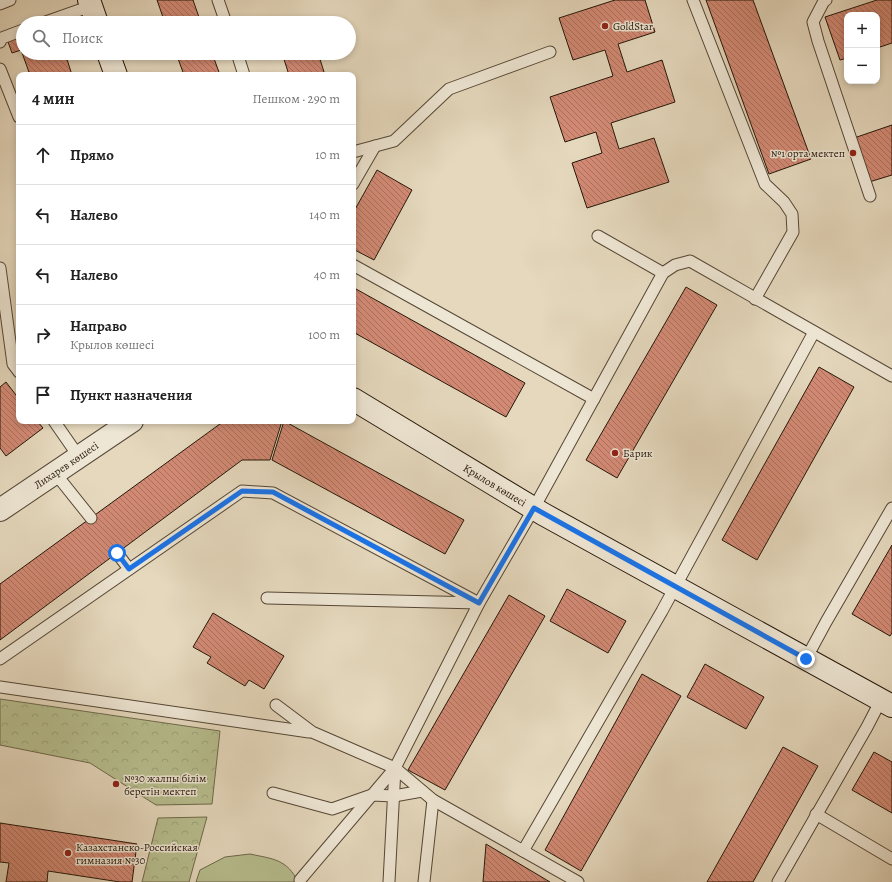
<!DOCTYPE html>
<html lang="ru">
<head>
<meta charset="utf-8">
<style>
  :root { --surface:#fff; --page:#f6f6f6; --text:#222; --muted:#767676; --line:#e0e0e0 }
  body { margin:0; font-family:Alegreya,serif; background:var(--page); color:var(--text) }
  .controls { position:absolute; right:12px; top:12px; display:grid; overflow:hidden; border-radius:8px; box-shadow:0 2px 6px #0003 }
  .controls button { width:36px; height:36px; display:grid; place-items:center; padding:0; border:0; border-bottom:1px solid var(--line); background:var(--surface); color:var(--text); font:20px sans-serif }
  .stop { position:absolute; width:12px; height:12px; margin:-9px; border:3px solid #1a73e8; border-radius:50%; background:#fff }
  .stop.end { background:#1a73e8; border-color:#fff; box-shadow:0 1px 4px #0008 }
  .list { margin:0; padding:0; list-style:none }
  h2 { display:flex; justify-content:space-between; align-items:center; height:52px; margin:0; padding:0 16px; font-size:17px }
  h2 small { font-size:13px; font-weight:400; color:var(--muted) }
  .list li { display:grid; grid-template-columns:26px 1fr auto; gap:12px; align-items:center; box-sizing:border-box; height:60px; padding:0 16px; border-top:1px solid var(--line) }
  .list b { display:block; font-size:15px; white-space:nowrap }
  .list p { margin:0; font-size:13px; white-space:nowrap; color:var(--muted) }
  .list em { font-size:13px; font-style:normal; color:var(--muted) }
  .icon { flex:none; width:22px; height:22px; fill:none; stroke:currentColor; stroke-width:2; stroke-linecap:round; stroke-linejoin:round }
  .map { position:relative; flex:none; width:892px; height:882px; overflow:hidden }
  .search { position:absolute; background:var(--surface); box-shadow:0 2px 6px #0003; left:16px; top:16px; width:340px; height:44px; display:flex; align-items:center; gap:10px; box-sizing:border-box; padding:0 14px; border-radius:22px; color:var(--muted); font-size:15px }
  .panel { position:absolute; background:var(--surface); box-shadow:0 2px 6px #0003; left:16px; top:72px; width:340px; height:352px; border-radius:8px }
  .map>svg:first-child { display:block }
  .forest { fill:url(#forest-crowns); stroke:#6e6a4c }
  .pitch { fill:#b7be8f; stroke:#6e6a4c }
  .building { fill:url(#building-back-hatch); stroke:#241608 }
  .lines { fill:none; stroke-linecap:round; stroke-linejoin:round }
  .lane-casing { stroke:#544635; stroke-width:13 }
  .street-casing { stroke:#544635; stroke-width:24 }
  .secondary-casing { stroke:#241608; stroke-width:24 }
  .lane { stroke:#eee6d4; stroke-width:11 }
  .street { stroke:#eee6d4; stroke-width:22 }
  .secondary { stroke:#eee6d4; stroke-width:22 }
  .route { stroke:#1a73e8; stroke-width:5 }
  .poi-dot { fill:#8f2418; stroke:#eee6d4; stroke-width:1.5 }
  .labels { text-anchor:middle; stroke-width:3; stroke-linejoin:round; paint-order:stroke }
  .poi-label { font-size:11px; fill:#241608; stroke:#eee6d4; text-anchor:start }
  .street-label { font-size:11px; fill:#241608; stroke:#eee6d4 }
</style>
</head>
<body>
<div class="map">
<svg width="892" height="882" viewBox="0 0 892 882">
  <defs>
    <pattern id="forest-crowns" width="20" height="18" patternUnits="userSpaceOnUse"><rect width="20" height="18" fill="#b7be8f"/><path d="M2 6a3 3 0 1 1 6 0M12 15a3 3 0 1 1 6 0" fill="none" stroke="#9da37a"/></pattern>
    <pattern id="building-back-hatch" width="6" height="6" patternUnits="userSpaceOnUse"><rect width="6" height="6" fill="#d38a75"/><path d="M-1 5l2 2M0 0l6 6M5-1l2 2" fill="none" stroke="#ab705e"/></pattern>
  </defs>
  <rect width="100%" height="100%" fill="#e5d8bd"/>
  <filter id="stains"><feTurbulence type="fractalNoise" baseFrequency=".005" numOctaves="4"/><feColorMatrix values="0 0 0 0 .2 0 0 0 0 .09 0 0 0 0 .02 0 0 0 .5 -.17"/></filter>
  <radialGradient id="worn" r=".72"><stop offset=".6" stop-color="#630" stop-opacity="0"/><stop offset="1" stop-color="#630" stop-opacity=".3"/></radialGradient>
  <g class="forest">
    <path d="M 0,699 L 220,731 L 212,804 L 156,805 L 90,763 L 0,745 Z"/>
    <path d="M 207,817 L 189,882 L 142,882 L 158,818 Z"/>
  </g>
  <path class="pitch" d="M 250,854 C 273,859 287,859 298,882 L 196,882 L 200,870 L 225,857 Z"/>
  <g class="building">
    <path d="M 157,0 L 193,0 L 201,23 L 165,23 Z"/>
    <path d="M 615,0 L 645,0 L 655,32 L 618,44 L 627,72 L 662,60 L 675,102 L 611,123 L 619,149 L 654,138 L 669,182 L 587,208 L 572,163 L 602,153 L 596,132 L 565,142 L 550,97 L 613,76 L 605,50 L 573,60 L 559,18 Z"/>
    <path d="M 706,0 L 753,0 L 811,159 L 769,174 Z"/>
    <path d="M 877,0 L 892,0 L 892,43 L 877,48 L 877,15 L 847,15 L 847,58 L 840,60 L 825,17 Z"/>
    <path d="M 23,33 L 23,53 L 65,53 L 72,75 L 30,75 L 21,50 L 12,53 L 7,39 Z"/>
    <path d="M 176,53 L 212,53 L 220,75 L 184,75 Z"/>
    <path d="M 282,53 L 318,53 L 325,75 L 289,75 Z"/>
    <path d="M 892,125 L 892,175 L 869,182 L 854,138 Z"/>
    <path d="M 377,170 L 412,190 L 374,260 L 353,249 L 353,213 Z"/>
    <path d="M 686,287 L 717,305 L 617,478 L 586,460 Z"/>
    <path d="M 356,289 L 525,383 L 506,417 L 353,332 L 353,294 Z"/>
    <path d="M 819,367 L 854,387 L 757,560 L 722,540 Z"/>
    <path d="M 6,382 L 19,399 L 19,421 L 37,421 L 43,428 L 6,456 L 0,448 L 0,387 Z"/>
    <path d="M 224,421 L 282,421 L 270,460 L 242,460 L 0,640 L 0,584 Z"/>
    <path d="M 284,421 L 464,520 L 445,554 L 272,460 Z"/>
    <path d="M 892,545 L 892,633 L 890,636 L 852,614 Z"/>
    <path d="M 567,589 L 626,621 L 608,653 L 550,621 Z"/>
    <path d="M 509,595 L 545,616 L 445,790 L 408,770 Z"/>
    <path d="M 213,613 L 284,656 L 264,689 L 249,680 L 245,686 L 207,663 L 211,657 L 193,647 Z"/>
    <path d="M 705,664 L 764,697 L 746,729 L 687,697 Z"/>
    <path d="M 642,674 L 681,696 L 581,871 L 545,850 Z"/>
    <path d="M 783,747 L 818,766 L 753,882 L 707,882 Z"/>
    <path d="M 874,752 L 892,762 L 892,813 L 852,790 Z"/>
    <path d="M 0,823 L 137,844 L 132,882 L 120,882 L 48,871 L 47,882 L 6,882 L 9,863 L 0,862 Z"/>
    <path d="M 486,844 L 550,882 L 483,882 Z"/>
  </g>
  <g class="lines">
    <g class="lane-casing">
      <g id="lane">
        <path d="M 218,0 L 226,23"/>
        <path d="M 693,0 L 765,184 L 784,202 L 792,214 L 793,232 L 755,299"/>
        <path d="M 826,0 L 824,1 L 813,22 L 818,41 L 870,196"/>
        <path d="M 0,4 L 10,0"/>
        <path d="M 43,23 L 91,6"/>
        <path d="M 0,42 L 2,38 L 23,30"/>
        <path d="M 237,53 L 244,75"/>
        <path d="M 0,69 L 19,117"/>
        <path d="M 353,152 L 394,141 L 449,89 L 550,52"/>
        <path d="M 353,184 L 375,146"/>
        <path d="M 598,236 L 663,273"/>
        <path d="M 353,265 L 594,399"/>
        <path d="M 0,268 L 13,364 L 19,372"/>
        <path d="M 54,421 L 79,457"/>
        <path d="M 55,473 L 91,518"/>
        <path d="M 117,553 L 129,569"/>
        <path d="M 0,659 L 242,491 L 273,493 L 479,603 L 267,598"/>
        <path d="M 806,659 L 826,622 L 892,508"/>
        <path d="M 0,687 L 309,732"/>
        <path d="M 276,705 L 312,732 L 395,768 L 433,800 L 578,882"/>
        <path d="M 273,793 L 332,809 L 372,795 L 394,796 L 422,791"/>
        <path d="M 816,814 L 892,859"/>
        <path d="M 523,851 L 662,611 L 814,332"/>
        <path d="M 300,880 L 395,768 L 479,603 L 534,508 L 663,273 L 675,265 L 690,261 L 892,376"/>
        <path d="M 389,882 L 395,768"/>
        <path d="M 424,882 L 433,800"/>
        <path d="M 778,882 L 867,727 L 881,700"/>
      </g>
    </g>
    <g class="street-casing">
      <path id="street" d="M 0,510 L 132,421"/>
    </g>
    <g class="secondary-casing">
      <g id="secondary">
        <path d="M 89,0 L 97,23"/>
        <path d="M 108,53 L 116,75"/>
        <path d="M 353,399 L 543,514 L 892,706"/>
      </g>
    </g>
    <use href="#lane" class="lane"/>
    <use href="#street" class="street"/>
    <use href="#secondary" class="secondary"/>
  </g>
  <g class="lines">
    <path class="route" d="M 117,553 L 129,569 L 242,491 L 273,492 L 479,603 L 534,508 L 806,659"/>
  </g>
  <g class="poi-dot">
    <circle cx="605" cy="26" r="4"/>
    <circle cx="853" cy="153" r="4"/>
    <circle cx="615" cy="453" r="4"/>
    <circle cx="116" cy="784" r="4"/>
    <circle cx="68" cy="853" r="4"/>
  </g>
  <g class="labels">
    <g class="poi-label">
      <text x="613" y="30">GoldStar</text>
      <text x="845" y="157" text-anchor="end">№1 орта мектеп</text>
      <text x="623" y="457">Барик</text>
      <text x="124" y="782">№30 жалпы білім<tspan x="124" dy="13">беретін мектеп</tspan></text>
      <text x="76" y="851">Казахстанско-Российская<tspan x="76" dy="13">гимназия №30</tspan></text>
    </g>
    <g class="street-label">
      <text transform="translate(66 465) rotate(-34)" y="4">Лихарев көшесі</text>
      <text transform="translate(495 485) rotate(31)" y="4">Крылов көшесі</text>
    </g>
  </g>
  <rect width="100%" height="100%" filter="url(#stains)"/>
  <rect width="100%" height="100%" fill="url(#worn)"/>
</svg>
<div class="controls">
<button>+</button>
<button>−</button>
</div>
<div class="stop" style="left:117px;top:553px"></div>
<div class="stop end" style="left:806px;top:659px"></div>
<div class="search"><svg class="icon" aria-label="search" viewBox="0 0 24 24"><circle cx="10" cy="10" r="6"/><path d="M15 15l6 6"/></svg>Поиск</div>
<section class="panel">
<h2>4 мин<small>Пешком · 290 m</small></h2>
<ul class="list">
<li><svg class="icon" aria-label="ahead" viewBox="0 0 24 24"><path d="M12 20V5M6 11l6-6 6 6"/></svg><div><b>Прямо</b></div><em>10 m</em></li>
<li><svg class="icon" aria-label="left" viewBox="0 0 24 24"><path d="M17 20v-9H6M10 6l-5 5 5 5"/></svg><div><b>Налево</b></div><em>140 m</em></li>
<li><svg class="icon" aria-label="left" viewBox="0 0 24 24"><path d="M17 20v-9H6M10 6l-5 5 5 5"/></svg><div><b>Налево</b></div><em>40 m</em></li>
<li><svg class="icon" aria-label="right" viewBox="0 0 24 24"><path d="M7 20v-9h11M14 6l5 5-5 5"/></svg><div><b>Направо</b><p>Крылов көшесі</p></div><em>100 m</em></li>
<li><svg class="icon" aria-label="arrive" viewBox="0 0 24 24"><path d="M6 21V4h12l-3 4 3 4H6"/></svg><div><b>Пункт назначения</b></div></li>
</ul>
</section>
</div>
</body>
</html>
